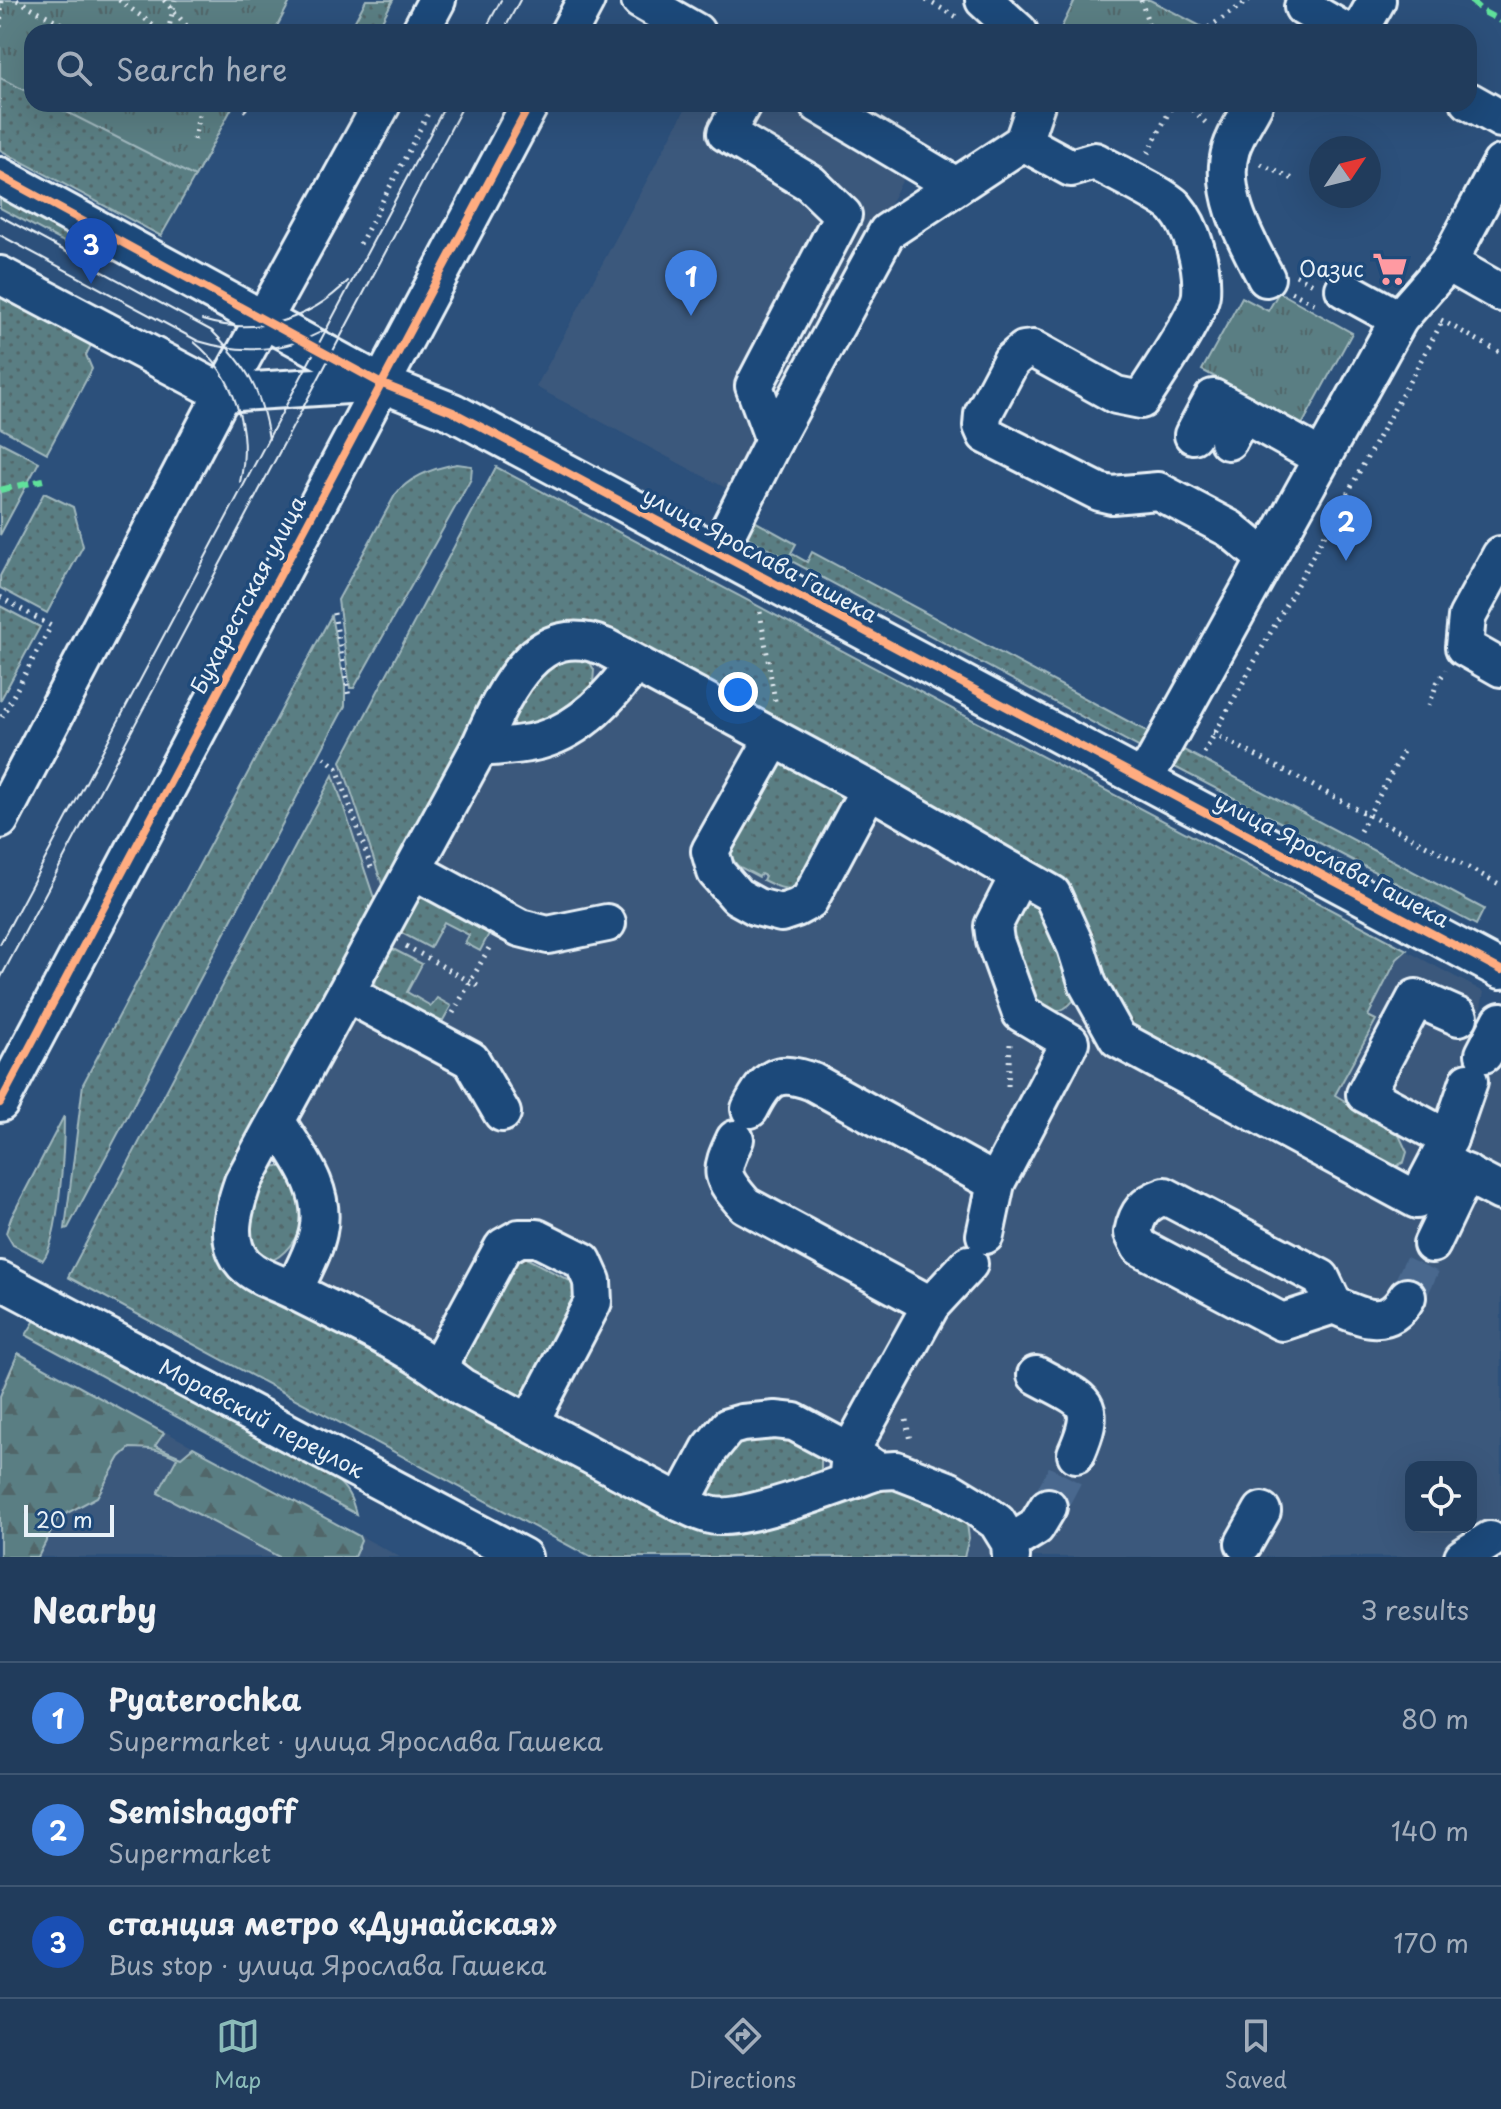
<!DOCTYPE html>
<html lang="en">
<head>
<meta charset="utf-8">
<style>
  :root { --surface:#213c5c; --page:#294362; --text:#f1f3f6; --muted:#a2adbb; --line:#3e5672; --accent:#8bbbb9 }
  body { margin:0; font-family:"Playpen Sans",sans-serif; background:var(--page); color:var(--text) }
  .controls { position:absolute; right:24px; bottom:24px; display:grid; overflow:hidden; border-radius:16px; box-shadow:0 8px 32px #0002 }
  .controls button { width:72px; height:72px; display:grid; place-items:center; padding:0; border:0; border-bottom:2px solid var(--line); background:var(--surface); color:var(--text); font:40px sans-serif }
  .compass { position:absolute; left:1309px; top:136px; width:72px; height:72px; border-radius:50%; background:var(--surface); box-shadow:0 8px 32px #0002; rotate:55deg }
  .scale { position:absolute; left:24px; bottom:20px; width:90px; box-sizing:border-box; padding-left:8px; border:4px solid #e8f1f8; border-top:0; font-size:22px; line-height:28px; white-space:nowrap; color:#e8f1f8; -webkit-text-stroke:6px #1f4a7a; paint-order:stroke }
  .you { position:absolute; left:738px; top:692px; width:28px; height:28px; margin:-20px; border:6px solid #fff; border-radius:50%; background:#1a73e8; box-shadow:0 0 0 12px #1a73e833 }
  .badge { display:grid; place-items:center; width:52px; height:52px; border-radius:50%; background:var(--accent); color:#fff; font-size:26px; font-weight:700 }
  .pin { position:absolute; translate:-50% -66px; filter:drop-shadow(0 2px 4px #0008) }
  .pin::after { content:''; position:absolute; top:42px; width:28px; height:24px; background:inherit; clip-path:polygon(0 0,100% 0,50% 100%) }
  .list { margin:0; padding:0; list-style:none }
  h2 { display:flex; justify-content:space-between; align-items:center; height:104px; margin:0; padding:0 32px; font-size:34px }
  h2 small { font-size:26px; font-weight:400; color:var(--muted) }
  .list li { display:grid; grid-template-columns:52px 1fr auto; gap:24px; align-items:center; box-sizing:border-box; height:112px; padding:0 32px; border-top:2px solid var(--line) }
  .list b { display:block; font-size:30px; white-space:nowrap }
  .list p { margin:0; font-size:26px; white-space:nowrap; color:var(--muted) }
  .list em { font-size:26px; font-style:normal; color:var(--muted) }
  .icon { flex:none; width:44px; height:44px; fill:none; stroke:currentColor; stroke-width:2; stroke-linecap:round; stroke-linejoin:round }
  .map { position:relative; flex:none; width:1501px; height:1557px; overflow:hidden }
  .search { position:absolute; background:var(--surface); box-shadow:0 8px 32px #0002; left:24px; right:24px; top:24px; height:88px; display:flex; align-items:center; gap:20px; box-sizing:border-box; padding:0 28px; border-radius:24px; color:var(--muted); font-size:30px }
  .sheet { height:440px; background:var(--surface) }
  nav { display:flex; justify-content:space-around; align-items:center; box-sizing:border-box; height:112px; border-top:2px solid var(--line); background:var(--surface); font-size:22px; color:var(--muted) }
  nav a { display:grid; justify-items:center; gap:4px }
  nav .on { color:var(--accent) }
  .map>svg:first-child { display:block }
  .built { fill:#3b587c; fill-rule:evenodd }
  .grass { fill:url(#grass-dots); stroke:#a1b8be; stroke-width:2 }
  .forest { fill:url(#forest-firs); stroke:#a1b8be; stroke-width:2 }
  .park { fill:url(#park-tufts); stroke:#a1b8be; stroke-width:2 }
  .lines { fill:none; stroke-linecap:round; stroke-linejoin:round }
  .minor-tunnel { stroke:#48688e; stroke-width:36; stroke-dasharray:36 18; stroke-linecap:butt }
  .minor-casing { stroke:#e8f1f8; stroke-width:42 }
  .path { stroke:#e8f1f8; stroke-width:5; stroke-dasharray:2 6; stroke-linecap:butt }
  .minor { stroke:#1f4a7a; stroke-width:36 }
  .tram { stroke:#e8f1f8; stroke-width:2 }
  .quiet { stroke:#60e19b; stroke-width:6; stroke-dasharray:12 6; stroke-linecap:butt }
  .cycleway-casing { stroke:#1f4a7a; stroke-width:13 }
  .cycleway { stroke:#ffac80; stroke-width:8 }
  .labels { text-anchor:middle; stroke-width:7; stroke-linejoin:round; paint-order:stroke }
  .poi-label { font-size:22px; fill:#e8f1f8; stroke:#1f4a7a; text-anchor:end }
  .street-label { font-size:22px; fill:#e8f1f8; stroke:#1f4a7a }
</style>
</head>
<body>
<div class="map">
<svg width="1501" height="1557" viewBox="0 0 1501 1557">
  <defs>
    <pattern id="grass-dots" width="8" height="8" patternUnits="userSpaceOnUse" patternTransform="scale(2)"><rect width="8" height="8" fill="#5a7e83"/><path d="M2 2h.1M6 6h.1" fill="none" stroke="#516669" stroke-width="1.8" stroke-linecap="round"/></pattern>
    <pattern id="forest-firs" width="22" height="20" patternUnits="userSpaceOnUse" patternTransform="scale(2)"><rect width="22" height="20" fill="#5a7e83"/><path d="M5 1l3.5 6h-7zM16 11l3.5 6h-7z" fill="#516669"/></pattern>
    <pattern id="park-tufts" width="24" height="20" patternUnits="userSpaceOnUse" patternTransform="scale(2)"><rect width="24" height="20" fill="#5a7e83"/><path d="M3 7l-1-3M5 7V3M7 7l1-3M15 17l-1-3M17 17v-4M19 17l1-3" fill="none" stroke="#516669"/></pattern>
  </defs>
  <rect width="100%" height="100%" fill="#2c507b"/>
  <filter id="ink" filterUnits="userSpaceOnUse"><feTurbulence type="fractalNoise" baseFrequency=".0125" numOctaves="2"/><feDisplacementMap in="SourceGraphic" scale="16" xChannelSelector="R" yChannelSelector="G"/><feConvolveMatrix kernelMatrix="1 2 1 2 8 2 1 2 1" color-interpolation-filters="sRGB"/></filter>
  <g filter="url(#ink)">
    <g class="built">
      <path d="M 688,104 L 784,104 L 908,170 L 735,493 L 536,387 Z"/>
      <path d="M 496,467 L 1484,992 L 1473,1048 L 1501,1063 L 1501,1557 L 590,1557 L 68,1277 ZM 1411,1467 L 1471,1467 L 1471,1527 L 1411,1527 Z"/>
      <path d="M 18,1353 L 400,1557 L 0,1557 L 0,1388 Z"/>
    </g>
    <g class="grass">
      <path d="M 366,0 L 393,0 L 376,32 L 349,32 Z"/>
      <path d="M 0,43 L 32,60 L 32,104 L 117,104 L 209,152 L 161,236 L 0,150 Z"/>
      <path d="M 0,195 L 79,236 L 73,247 L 0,208 Z"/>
      <path d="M 0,297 L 91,345 L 86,355 L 92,369 L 47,453 L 0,428 Z"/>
      <path d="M 0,442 L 39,462 L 0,535 Z"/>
      <path d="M 457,464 L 472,466 L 471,479 L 354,688 L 350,688 L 338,600 L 395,495 C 410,476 433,468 457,464 Z"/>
      <path d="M 496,467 L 1407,950 L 1397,959 L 1368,1016 L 1376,1020 L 1335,1095 L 1398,1133 L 1407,1152 L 1404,1162 L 1393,1168 L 1146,1037 L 1112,1008 L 1063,889 L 565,633 L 386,896 L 341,761 Z"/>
      <path d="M 44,493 L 73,507 L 83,546 L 47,613 L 0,588 L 0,576 Z"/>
      <path d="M 749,518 L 796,544 L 791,553 L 807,562 L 812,552 L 1150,733 L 1142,749 L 741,534 Z"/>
      <path d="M 0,606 L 40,627 L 0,701 Z"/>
      <path d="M 331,616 L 345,685 L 345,706 L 68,1228 L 65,1229 L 83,1084 Z"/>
      <path d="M 557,656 L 588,659 L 594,670 L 593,683 C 578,700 528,738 507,721 L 507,713 Z"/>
      <path d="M 1178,747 L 1484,909 L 1476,925 L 1169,764 Z"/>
      <path d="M 783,762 L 845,795 L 846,805 L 799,888 C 785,891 775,886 763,880 L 765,876 L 761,874 L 759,877 L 738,866 L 728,853 L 776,766 Z"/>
      <path d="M 333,775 L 378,910 L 230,1190 L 256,1290 L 697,1525 L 889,1481 L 959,1513 L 967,1524 L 969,1538 L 964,1557 L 590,1557 L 68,1277 Z"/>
      <path d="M 426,896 L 493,926 L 480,951 L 465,943 L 469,935 L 444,922 L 430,948 L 398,931 L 415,901 Z"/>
      <path d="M 1030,904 L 1042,909 L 1078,995 C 1066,1012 1055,1015 1035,1008 L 1004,920 L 1019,907 Z"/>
      <path d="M 389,947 L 422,964 L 407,992 L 431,1006 L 437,998 L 451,1006 L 438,1029 L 375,990 L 376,970 Z"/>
      <path d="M 64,1116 C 64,1146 60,1238 43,1260 L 13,1245 L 6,1233 L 11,1218 Z"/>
      <path d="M 278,1166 C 297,1170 305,1202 302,1219 C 300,1236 284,1258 267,1262 L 243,1243 L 242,1219 L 270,1167 Z"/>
      <path d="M 519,1257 L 526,1258 L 574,1283 L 581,1296 L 526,1400 L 469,1380 L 455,1356 L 500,1270 Z"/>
      <path d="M 37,1317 L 334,1478 C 347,1488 352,1498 356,1514 L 26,1335 Z"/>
      <path d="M 778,1434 L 821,1456 L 821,1473 L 807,1487 L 713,1500 L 708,1487 L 733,1441 Z"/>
    </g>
    <path class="forest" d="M 18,1353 L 164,1433 L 155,1446 L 181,1457 L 193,1447 L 359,1536 L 361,1541 L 354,1557 L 279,1557 L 158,1493 L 177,1458 C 161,1449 148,1448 130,1448 L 120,1457 L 97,1497 L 58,1518 L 38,1557 L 0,1557 L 0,1396 Z"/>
    <g class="park">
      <path d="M 0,0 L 291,0 L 274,32 L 32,32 L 32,94 L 0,78 Z"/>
      <path d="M 1075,0 L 1150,0 L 1212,32 L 1059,32 Z"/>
      <path d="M 51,104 L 234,104 L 195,177 Z"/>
      <path d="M 1279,292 L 1352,333 L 1302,425 L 1202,370 L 1242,297 L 1268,311 Z"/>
    </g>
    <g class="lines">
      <g class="minor-tunnel">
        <path d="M 1407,1297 L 1432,1244"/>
        <path d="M 1048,1507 L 1076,1454"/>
      </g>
      <g class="minor-casing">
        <g id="minor">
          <path d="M 640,0 L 696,32"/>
          <path d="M 984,0 L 1019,32"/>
          <path d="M 1303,7 L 1346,32"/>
          <path d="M 420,32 L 437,0"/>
          <path d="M 569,32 L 586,0"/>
          <path d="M 1359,32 L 1377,0"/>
          <path d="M 1469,101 L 1501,119"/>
          <path d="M 742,104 L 726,133 L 810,183 L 843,215 L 754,386 L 774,440"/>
          <path d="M 818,104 L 956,186"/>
          <path d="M 1254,104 C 1247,118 1236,133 1231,149 C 1218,192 1246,240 1266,278"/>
          <path d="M 1023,142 L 1071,168 L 1095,161 C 1112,171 1164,195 1175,207 C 1193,228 1203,266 1201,294 C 1199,314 1154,380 1141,400 L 1116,395 L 1033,349 L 1024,350 L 1011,361 L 983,414 L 982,426 L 986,435 L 1099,492 L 1112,495 L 1158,491 L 1230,529 L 1266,559"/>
          <path d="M 0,176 L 380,383 L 453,412 L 1501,970"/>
          <path d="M 1448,263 L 1501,293"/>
          <path d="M 0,275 L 223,393 L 379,383"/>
          <path d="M 1344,289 L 1399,319"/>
          <path d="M 1193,435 L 1213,398 L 1243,414"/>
          <path d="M 1228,441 L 1243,414 L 1322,458"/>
          <path d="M 717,553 L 774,440 L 887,232 L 1023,142 L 1036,104"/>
          <path d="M 1501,555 L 1467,617 L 1464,647 L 1501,668"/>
          <path d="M 774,738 L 710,851 L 716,872 L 737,896 L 757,907 L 781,913 L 796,908 L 809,901 L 869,789"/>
          <path d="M 479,748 C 499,746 523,746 542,740 C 582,728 611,696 634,664"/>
          <path d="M 1144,780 L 1399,319 L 1448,263 L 1501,164"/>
          <path d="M 0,820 L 223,393 L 382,104"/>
          <path d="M 413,870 L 520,928 L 548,935 L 607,923"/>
          <path d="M 346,993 L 471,1060 L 502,1113"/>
          <path d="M 1484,1054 L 1501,1021"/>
          <path d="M 0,1103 L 530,104"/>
          <path d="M 750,1109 C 767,1076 777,1069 813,1082 L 996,1183"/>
          <path d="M 277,1122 C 298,1156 327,1190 318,1232 C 314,1252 302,1272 294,1290"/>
          <path d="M 735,1139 C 719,1173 720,1176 745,1205 L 931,1305"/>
          <path d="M 1449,1139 L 1365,1094 L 1416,998 L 1459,1017"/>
          <path d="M 1445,1163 L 1501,1192"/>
          <path d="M 985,1235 L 996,1183 L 1070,1042 L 1021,1013 L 995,941 L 993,926 L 1019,875"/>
          <path d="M 1432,1244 L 1466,1173"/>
          <path id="s1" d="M 0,1280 L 523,1557"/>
          <path d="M 1334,1305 L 1282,1322 L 1140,1247 L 1133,1233 C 1137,1212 1145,1203 1165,1196 L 1321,1278 L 1334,1305 C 1363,1318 1388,1330 1407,1297"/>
          <path d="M 438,1367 L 503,1247 L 519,1238 L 537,1238 L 583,1261 L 592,1281 L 593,1302 L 530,1422"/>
          <path d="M 1036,1375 C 1083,1401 1100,1399 1076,1454"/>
          <path d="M 848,1474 L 850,1452 L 931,1305 L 969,1264"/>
          <path d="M 681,1503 L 710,1449 L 728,1427 L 742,1423 L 775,1420 L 794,1422 L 850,1452 L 878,1471"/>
          <path d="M 1010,1543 L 1036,1527 L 1048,1507"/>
          <path d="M 1244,1543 L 1262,1511"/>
          <path d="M 1011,1557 L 1010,1543 L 997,1522 L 976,1507 L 948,1490 L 896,1470 L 878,1471 C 844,1483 740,1524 710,1515 C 700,1513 690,1507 681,1503 L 462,1387 C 414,1348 353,1321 298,1293 C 280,1283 259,1279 244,1264 C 223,1241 234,1208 243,1182 L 479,748 C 503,696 534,617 605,647 L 869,789 L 1052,894 L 1076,947 L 1088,985 L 1118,1039 L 1417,1200 L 1449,1139 L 1469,1081"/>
          <path d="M 1463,1557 L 1490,1540"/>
        </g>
      </g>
      <g class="path">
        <path d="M 17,0 L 77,32"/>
        <path d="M 119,0 L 163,32"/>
        <path d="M 164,0 L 192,32"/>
        <path d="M 926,0 L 957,17"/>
        <path d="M 1141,0 L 1151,32"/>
        <path d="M 0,27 L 2,0"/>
        <path d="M 168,32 L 175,0"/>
        <path d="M 1202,32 L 1249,0"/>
        <path d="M 239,104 L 246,111"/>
        <path d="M 1187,104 L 1206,123"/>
        <path d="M 194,140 L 201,104"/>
        <path d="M 1148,153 L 1173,104"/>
        <path d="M 1261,164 L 1295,180"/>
        <path d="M 360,244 L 433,104"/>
        <path d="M 1296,275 L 1315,285"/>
        <path d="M 1291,292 L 1315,304"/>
        <path d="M 1441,320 L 1501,353"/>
        <path d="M 0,597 L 51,626 L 0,720"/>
        <path d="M 760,612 L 775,701"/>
        <path d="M 334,613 L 349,697"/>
        <path d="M 1429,706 L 1437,683 L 1446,670"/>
        <path d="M 1213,733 L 1501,885"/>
        <path d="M 1204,753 L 1441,324"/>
        <path d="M 324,757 L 337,768 L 373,873"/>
        <path d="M 1360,831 L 1404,750"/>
        <path d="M 406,946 L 478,986"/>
        <path d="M 453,1013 L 489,948"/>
        <path d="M 1008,1086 L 1010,1044"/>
        <path d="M 906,1420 L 910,1441"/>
      </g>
      <use href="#minor" class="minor"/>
      <g class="tram">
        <path d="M 484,32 L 501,0"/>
        <path d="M 503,32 L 520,0"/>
        <path d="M 0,216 L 212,331 C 247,366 261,389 269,439"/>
        <path d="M 0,235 L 198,341 C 244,355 287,352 328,328"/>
        <path d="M 202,320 C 255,336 309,321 348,281"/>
        <path d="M 194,342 C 235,375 252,432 240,482"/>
        <path d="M 0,944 L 446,104"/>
        <path d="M 0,979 L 464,104"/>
      </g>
      <g class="quiet">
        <path d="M 1470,0 L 1482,11 L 1501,21"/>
        <path d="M 0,490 L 43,480"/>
      </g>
      <g class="cycleway-casing">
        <g id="cycleway">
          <path d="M 0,176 L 380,383 L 453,412 L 1501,970"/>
          <path d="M 0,1103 L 530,104"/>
        </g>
      </g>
      <use href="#cycleway" class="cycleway"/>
    </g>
  </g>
  <defs>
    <g id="supermarket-bare" transform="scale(2.76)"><path d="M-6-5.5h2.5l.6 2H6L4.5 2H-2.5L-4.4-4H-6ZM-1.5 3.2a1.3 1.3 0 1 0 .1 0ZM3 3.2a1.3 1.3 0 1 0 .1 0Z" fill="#ff9aa2" stroke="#1f4a7a" stroke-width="2.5" paint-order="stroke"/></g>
  </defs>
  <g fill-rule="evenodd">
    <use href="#supermarket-bare" x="1390" y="269"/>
  </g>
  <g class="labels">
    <g class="poi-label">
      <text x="1364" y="277">Оазис</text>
    </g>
    <g class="street-label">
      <text transform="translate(760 555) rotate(28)" y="8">улица Ярослава Гашека</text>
      <text transform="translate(248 595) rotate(-62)" y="8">Бухарестская улица</text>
      <text transform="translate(1332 860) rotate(28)" y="8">улица Ярослава Гашека</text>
      <text dy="8" stroke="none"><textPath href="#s1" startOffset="296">Моравский переулок</textPath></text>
    </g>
  </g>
</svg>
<div class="controls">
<button><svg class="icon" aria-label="locate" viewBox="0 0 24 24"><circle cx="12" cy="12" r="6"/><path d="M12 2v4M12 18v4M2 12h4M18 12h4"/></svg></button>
</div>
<svg class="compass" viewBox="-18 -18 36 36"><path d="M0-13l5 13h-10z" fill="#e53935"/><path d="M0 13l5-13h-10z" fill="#a2adbb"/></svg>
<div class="scale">20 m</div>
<div class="you"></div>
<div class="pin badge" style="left:691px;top:316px;background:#3f7fe0">1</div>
<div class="pin badge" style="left:1346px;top:561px;background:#3f7fe0">2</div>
<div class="pin badge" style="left:91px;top:284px;background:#1a4fb4">3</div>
<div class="search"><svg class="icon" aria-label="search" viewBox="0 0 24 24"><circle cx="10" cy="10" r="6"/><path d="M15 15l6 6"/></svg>Search here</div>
</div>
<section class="sheet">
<h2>Nearby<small>3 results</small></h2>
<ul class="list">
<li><span class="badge" style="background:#3f7fe0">1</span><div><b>Pyaterochka</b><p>Supermarket · улица Ярослава Гашека</p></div><em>80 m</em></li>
<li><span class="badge" style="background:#3f7fe0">2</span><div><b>Semishagoff</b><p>Supermarket</p></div><em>140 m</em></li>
<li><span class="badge" style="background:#1a4fb4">3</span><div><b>станция метро «Дунайская»</b><p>Bus stop · улица Ярослава Гашека</p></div><em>170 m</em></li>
</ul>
</section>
<nav>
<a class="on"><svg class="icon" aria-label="map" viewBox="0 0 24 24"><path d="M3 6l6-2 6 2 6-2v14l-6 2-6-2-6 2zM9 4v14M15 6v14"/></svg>Map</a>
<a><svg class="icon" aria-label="directions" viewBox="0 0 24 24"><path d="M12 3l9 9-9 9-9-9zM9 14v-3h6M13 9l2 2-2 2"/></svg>Directions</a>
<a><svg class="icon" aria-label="saved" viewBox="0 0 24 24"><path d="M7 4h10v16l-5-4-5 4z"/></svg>Saved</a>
</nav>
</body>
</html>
